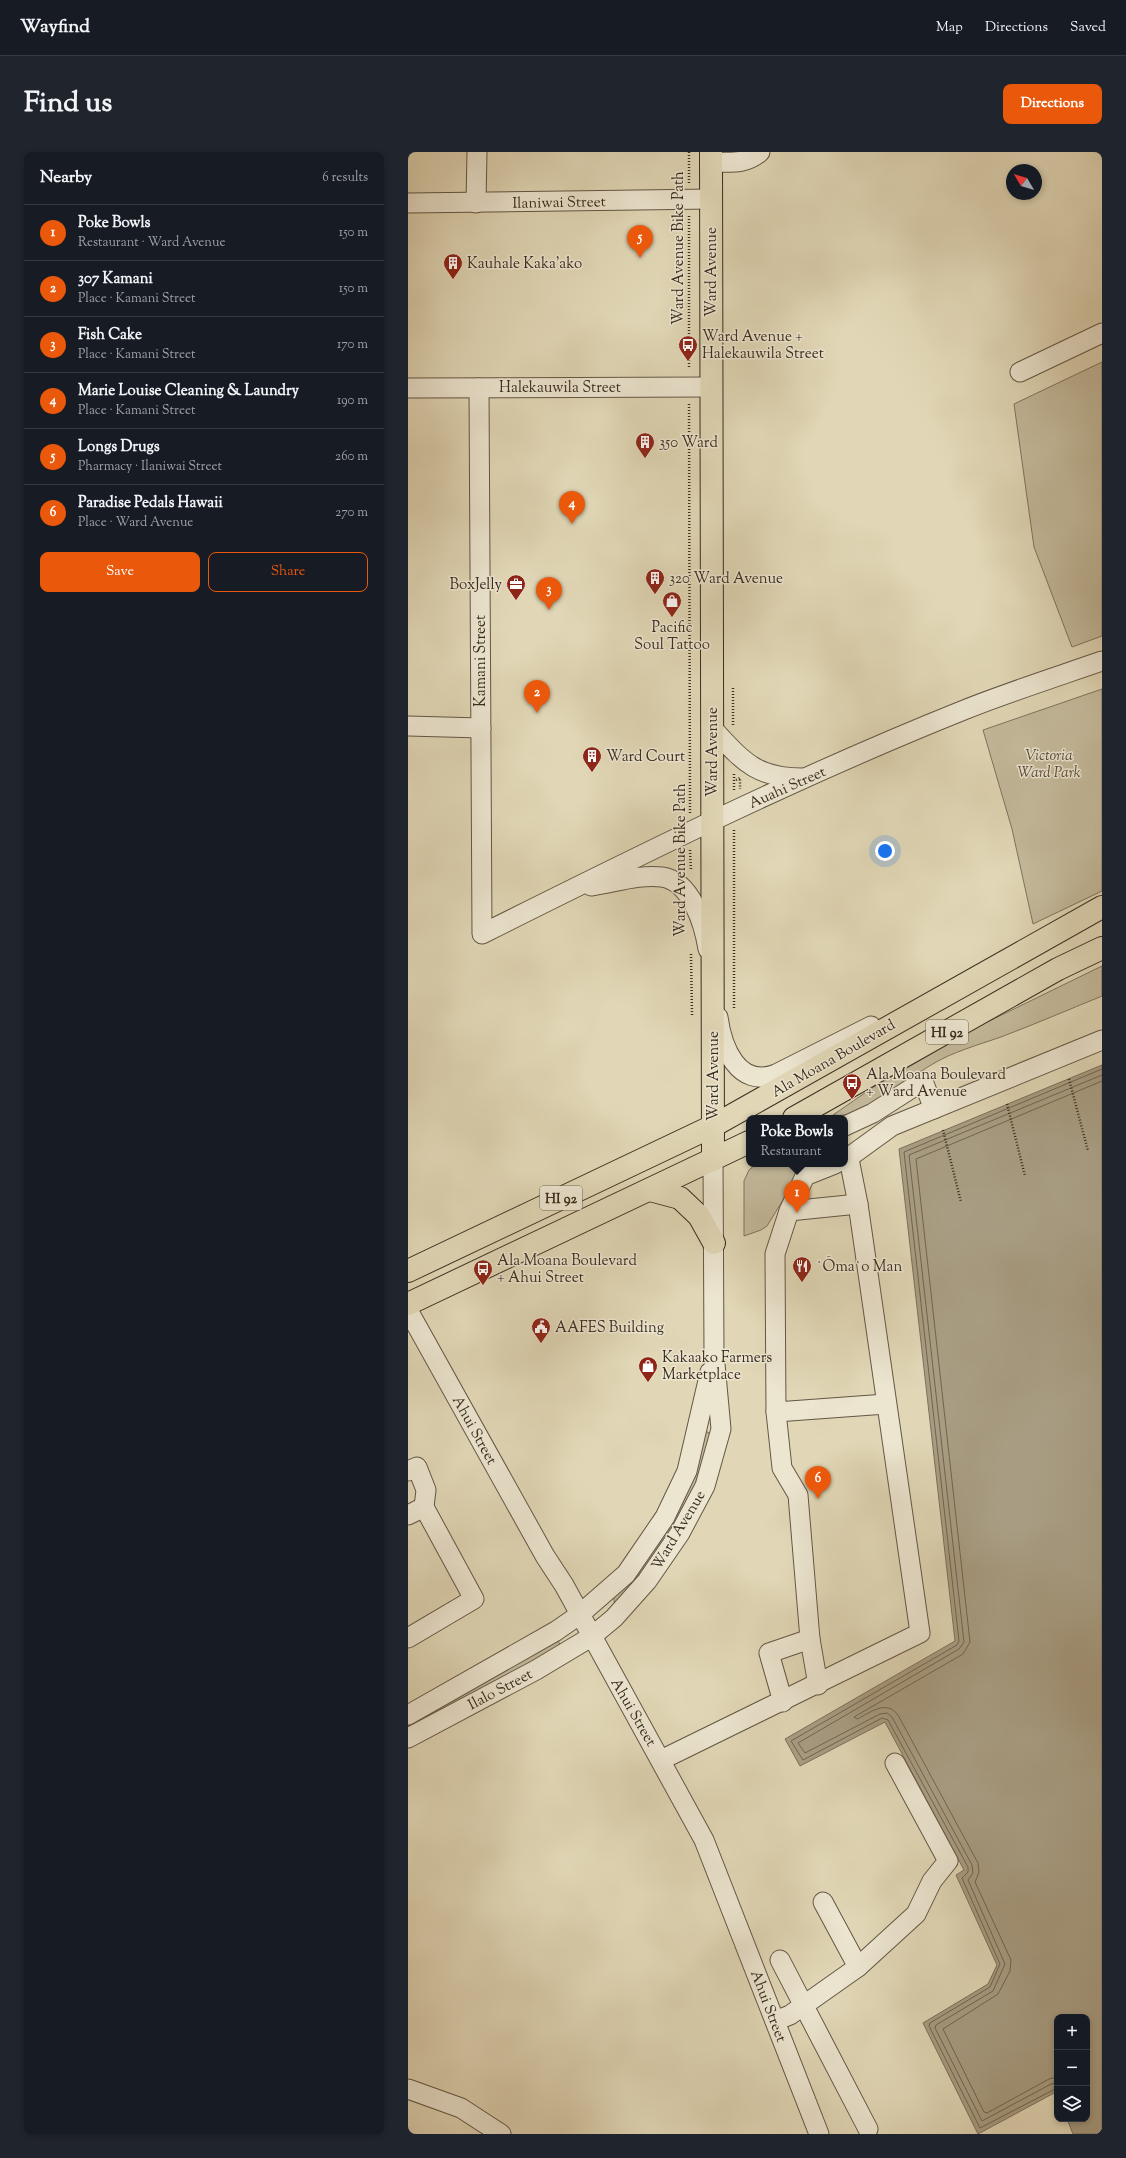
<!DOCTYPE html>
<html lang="en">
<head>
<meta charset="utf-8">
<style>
  :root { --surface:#171b24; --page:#20242c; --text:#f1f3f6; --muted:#9ea1a6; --line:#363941; --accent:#ea580c }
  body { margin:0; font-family:"Sorts Mill Goudy",serif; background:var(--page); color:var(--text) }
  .controls { position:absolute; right:12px; bottom:12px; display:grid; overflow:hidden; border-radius:8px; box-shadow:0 2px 6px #0003 }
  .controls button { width:36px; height:36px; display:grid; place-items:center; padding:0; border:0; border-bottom:1px solid var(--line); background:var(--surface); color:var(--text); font:20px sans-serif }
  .compass { position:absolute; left:598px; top:12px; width:36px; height:36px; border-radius:50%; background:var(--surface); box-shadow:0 2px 6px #0003; rotate:308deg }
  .you { position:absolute; left:477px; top:699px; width:14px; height:14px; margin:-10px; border:3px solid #fff; border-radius:50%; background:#1a73e8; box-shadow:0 0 0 6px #1a73e833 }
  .badge { display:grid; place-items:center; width:26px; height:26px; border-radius:50%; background:var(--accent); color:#fff; font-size:13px; font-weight:700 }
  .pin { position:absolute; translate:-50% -33px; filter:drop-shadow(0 1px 2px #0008) }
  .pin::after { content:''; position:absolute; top:21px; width:14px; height:12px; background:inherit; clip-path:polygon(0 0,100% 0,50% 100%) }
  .popup { position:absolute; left:338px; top:963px; width:102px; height:52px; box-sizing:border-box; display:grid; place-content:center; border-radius:8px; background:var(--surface); filter:drop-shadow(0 1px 3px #0005); font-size:13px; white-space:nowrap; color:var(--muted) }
  .popup b { font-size:15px; color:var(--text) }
  .popup::after { content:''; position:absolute; left:50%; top:100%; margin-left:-8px; border:8px solid transparent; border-top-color:var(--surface) }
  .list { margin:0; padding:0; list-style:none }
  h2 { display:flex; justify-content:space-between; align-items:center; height:52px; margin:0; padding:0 16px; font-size:17px }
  h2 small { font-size:13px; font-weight:400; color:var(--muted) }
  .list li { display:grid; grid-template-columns:26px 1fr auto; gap:12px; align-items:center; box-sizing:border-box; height:56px; padding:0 16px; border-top:1px solid var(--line) }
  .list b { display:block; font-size:15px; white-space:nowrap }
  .list p { margin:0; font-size:13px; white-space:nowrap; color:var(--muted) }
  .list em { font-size:13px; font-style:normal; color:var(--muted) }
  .actions { display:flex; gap:8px; padding:12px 16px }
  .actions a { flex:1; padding:9px 0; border:1px solid var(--accent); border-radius:8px; text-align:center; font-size:14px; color:var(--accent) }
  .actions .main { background:var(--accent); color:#fff }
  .icon { flex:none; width:22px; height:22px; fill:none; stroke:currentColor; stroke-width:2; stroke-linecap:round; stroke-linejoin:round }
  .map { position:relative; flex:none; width:694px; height:1982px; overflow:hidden; border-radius:8px }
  header { display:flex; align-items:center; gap:24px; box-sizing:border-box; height:56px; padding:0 20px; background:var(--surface); border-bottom:1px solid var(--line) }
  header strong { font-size:19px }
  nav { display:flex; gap:22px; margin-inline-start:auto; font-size:14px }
  .intro { display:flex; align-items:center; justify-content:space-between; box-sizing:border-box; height:96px; padding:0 24px }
  h1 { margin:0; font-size:28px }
  .button { padding:10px 18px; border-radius:8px; background:var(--accent); color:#fff; font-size:14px; font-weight:700 }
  main { display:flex; gap:24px; padding:0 24px }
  aside { flex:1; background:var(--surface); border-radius:8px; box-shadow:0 2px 6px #0003 }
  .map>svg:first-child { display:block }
  .green { fill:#c4ba9c; stroke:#7e735e }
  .water { fill:#a89d83; stroke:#7c705b }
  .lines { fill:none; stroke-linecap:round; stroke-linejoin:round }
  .shore { stroke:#706451; stroke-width:1 }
  .minor-casing { stroke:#635745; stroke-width:21 }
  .major-casing { stroke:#392c1f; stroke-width:24 }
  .path { stroke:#392c1f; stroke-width:2.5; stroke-dasharray:1 2; stroke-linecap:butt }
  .minor { stroke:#ece5d0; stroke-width:19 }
  .major { stroke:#e1d7b6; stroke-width:22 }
  .labels { text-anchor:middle; stroke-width:3; stroke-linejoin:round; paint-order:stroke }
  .shield { fill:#ece5d0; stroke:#6f6454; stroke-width:1 }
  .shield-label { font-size:14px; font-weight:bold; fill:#392c1f }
  .street-label { font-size:15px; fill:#392c1f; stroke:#ece5d0 }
  .poi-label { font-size:15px; fill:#392c1f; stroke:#ece5d0; text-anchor:start }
  .park-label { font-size:15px; font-style:italic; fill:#554838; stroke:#ece5d0 }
</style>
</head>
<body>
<header>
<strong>Wayfind</strong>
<nav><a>Map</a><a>Directions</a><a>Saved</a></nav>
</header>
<div class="intro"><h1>Find us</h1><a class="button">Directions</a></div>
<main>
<aside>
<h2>Nearby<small>6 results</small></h2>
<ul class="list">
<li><span class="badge">1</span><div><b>Poke Bowls</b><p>Restaurant · Ward Avenue</p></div><em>150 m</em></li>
<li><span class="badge">2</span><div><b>307 Kamani</b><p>Place · Kamani Street</p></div><em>150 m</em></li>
<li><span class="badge">3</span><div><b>Fish Cake</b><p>Place · Kamani Street</p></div><em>170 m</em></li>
<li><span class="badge">4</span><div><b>Marie Louise Cleaning &amp; Laundry</b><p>Place · Kamani Street</p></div><em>190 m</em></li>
<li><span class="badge">5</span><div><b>Longs Drugs</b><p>Pharmacy · Ilaniwai Street</p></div><em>260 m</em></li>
<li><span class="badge">6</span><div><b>Paradise Pedals Hawaii</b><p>Place · Ward Avenue</p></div><em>270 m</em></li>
</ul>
<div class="actions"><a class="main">Save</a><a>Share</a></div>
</aside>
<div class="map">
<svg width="694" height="1982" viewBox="0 0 694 1982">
  <rect width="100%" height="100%" fill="#e1d7b6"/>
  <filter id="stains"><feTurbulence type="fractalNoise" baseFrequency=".005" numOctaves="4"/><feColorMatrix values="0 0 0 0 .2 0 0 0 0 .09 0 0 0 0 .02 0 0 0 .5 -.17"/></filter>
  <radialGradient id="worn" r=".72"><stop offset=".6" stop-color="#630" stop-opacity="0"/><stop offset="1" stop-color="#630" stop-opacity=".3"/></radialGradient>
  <g class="green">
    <path d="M 694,210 L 694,484 L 664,495 L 626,395 L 606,252 Z"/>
    <path d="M 694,537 L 694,739 L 625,772 L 604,677 L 575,578 Z"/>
    <path d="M 694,814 L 694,844 C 660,858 627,872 593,885 C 570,893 544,900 523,913 C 496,929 458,968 425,963 L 464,936 L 573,873 Z"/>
    <path d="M 348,1012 L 400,1012 L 396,1014 L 359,1074 L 353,1078 L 336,1084 L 336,1029 L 341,1018 Z"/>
    <path d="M 297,1280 L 300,1280 L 302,1283 L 286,1337 L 259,1390 L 208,1451 L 206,1450 L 206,1446 L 223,1427 Z"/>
    <path d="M 150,1489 L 153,1494 L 0,1578 L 0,1570 Z"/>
  </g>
  <path class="water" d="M 694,913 L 694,1982 L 665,1982 L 659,1967 L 679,1967 L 679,1865 L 649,1865 L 649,1942 L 648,1940 L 570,1982 L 515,1871 L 580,1832 L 589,1813 L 548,1723 L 556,1718 L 477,1570 L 392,1614 L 377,1587 L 547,1489 L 491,997 Z"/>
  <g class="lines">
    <g class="shore">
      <path d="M 649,1925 L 641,1927 L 579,1961 L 576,1960 L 535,1877 L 590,1842 L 602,1819 L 603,1808 L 567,1730 L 571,1720 L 570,1711 L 490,1563 C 478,1547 462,1561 449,1567 L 446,1565 L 555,1502 L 562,1490 L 508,1007 L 694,929"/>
      <path d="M 649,1931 L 643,1932 L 574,1969 L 527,1876 L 528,1873 L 585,1839 L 597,1812 L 560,1728 L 565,1721 L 564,1713 L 484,1565 L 479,1561 L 472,1562 L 397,1601 L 390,1591 L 551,1497 L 556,1490 L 501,1003 L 694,923"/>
      <path d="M 649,1936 L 572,1976 L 521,1874 L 522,1871 L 582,1835 L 592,1812 L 554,1726 L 560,1720 L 560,1715 L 480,1568 L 474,1566 L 395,1608 L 383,1589 L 549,1493 L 551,1489 L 496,1000 L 694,917"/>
    </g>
    <g class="minor-casing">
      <g id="minor">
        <path d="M 303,10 C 321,10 338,13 352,0"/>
        <path d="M 0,51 L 303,47"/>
        <path d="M 68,51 L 69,0"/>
        <path d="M 612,220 L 694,181"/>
        <path d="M 0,236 L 303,235"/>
        <path d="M 71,236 L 74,782 C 232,703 391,624 556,558 C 601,540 648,525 694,509"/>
        <path d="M 0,574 L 73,576"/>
        <path d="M 304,576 C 334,608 347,626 394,626"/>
        <path d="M 183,734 C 205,731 232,722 254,725 C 283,729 296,772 300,797"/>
        <path d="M 310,865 C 314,895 330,937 368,922 L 463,874"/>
        <path d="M 437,974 L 465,961 L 515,929 L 526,957"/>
        <path d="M 437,1008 L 484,974 L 694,888"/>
        <path d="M 427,1012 L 397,1024 L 381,1059 L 450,1052"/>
        <path d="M 381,1059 L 367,1102 L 368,1260 L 478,1252"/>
        <path d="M 0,1158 L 137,1404 L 156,1433 L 296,1688 L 411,1982"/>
        <path d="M 368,1260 L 374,1316 L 390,1343 L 402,1487 L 410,1533"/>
        <path d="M 0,1319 L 9,1315 L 18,1338 L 16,1355"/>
        <path d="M 0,1363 L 16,1355 L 66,1447 L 0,1486"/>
        <path d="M 375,1550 L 361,1501 L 402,1487"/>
        <path d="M 0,1563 L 148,1479 L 171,1463 L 218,1422 L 257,1365 L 279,1319 L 302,1220"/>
        <path d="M 0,1586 L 128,1518 L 183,1485 L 206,1466 L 239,1429 L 272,1381 L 297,1334 L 313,1277 L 306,1201 L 305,1008"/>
        <path d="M 253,1608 L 512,1481 L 450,1052 L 441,1007"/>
        <path d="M 415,1750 L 450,1815"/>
        <path d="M 372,1808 L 460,1977"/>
        <path d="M 367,1869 L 382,1863 L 450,1815 L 508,1762 L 524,1729 L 540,1709 L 487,1611"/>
        <path d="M 0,1937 L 53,1956 L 93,1982"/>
      </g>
    </g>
    <g class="major-casing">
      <g id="major">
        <path d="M 303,0 L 305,1008"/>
        <path d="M 386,966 L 650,817 L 694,796"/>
        <path d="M 242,1038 L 272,1046 L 291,1064 L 306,1091"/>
        <path d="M 0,1119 L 305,974 L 694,755"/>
        <path d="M 0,1152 L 341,990"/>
      </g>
    </g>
    <g class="path">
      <path d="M 281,0 L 281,31"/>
      <path d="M 281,64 L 281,217"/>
      <path d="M 281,252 L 282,661"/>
      <path d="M 325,536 L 325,573"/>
      <path d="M 326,622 L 326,639"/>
      <path d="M 328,628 L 332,626 L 332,637"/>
      <path d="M 326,678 L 326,857"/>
      <path d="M 282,698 L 283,719"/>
      <path d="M 283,802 L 284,863"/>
      <path d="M 661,927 L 680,999"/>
      <path d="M 599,952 L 617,1024"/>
      <path d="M 535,978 L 553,1050"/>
    </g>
    <use href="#minor" class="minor"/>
    <use href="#major" class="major"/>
  </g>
  <defs>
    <g id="building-pin" transform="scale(1)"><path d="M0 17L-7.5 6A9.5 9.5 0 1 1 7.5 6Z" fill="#8f2418" stroke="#ece5d0"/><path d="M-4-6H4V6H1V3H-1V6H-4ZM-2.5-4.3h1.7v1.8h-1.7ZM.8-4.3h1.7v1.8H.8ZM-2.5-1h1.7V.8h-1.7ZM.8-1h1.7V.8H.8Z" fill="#fff"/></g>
    <g id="bus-pin" transform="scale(1)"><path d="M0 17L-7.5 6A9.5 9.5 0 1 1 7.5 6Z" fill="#8f2418" stroke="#ece5d0"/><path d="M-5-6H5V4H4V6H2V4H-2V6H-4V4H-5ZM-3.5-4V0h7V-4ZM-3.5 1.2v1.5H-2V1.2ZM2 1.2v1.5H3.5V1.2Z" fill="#fff"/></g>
    <g id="office-pin" transform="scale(1)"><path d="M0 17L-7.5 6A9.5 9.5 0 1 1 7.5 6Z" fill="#8f2418" stroke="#ece5d0"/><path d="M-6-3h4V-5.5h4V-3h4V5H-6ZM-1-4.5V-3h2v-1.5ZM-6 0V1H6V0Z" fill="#fff"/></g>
    <g id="shop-pin" transform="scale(1)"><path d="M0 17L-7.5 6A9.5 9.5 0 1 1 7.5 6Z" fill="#8f2418" stroke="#ece5d0"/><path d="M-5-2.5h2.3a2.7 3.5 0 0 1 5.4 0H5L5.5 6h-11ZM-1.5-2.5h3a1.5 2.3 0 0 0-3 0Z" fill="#fff"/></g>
    <g id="restaurant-pin" transform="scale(1)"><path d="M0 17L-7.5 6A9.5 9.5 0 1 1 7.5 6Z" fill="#8f2418" stroke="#ece5d0"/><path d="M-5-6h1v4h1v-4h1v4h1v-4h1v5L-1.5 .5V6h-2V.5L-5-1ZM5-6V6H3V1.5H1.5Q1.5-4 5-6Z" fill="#fff"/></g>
    <g id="civic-pin" transform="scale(1)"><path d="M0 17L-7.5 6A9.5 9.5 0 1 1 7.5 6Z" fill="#8f2418" stroke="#ece5d0"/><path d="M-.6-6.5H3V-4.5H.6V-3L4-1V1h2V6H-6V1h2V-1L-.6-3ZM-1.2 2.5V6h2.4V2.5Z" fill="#fff"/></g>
  </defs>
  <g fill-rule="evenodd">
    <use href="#building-pin" x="45" y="111"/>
    <use href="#bus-pin" x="280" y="193"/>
    <use href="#building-pin" x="237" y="290"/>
    <use href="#building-pin" x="247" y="426"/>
    <use href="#office-pin" x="108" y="432"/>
    <use href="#shop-pin" x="264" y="449"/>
    <use href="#building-pin" x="184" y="604"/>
    <use href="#bus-pin" x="444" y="931"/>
    <use href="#restaurant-pin" x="394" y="1114"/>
    <use href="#bus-pin" x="75" y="1117"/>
    <use href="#civic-pin" x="133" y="1175"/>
    <use href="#shop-pin" x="240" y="1214"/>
  </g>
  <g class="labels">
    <g class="shield">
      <rect x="518" y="868" width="42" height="24" rx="3"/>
      <rect x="132" y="1034" width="42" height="24" rx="3"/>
    </g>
    <g class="shield-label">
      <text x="539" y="885">HI 92</text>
      <text x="153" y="1051">HI 92</text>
    </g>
    <g class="street-label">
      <text transform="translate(151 50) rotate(-1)" y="5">Ilaniwai Street</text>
      <text transform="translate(270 96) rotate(-90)" y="5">Ward Avenue Bike Path</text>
      <text transform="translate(303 120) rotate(-90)" y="5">Ward Avenue</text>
      <text x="152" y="240">Halekauwila Street</text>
      <text transform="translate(72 509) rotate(-90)" y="5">Kamani Street</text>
      <text transform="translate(304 600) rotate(-90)" y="5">Ward Avenue</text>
      <text transform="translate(379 635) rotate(-24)" y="5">Auahi Street</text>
      <text transform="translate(272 708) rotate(-90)" y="5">Ward Avenue Bike Path</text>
      <text transform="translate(425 906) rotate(-30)" y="5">Ala Moana Boulevard</text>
      <text transform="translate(305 924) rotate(-90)" y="5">Ward Avenue</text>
      <text transform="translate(67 1278) rotate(61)" y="5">Ahui Street</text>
      <text transform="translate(270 1378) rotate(-59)" y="5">Ward Avenue</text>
      <text transform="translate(92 1537) rotate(-28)" y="5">Ilalo Street</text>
      <text transform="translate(226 1560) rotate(60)" y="5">Ahui Street</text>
      <text transform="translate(361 1854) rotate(69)" y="5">Ahui Street</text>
    </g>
    <g class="poi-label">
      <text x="59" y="116">Kauhale Kaka'ako</text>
      <text x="294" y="189">Ward Avenue +<tspan x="294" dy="17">Halekauwila Street</tspan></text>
      <text x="251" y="295">350 Ward</text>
      <text x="261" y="431">320 Ward Avenue</text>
      <text x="94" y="437" text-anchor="end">BoxJelly</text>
      <text x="264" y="480" text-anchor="middle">Pacific<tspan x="264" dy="17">Soul Tattoo</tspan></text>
      <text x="198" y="609">Ward Court</text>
      <text x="458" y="927">Ala Moana Boulevard<tspan x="458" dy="17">+ Ward Avenue</tspan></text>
      <text x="89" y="1113">Ala Moana Boulevard<tspan x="89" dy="17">+ Ahui Street</tspan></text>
      <text x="408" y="1119">ʻŌmaʻo Man</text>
      <text x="147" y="1180">AAFES Building</text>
      <text x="254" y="1210">Kakaako Farmers<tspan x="254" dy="17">Marketplace</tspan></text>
    </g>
    <g class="park-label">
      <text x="641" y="608">Victoria<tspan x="641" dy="17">Ward Park</tspan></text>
    </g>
  </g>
  <rect width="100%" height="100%" filter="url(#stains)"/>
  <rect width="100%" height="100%" fill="url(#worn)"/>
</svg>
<div class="controls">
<button>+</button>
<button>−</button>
<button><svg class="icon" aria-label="layers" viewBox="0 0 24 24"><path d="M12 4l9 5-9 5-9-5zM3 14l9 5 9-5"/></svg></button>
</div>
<svg class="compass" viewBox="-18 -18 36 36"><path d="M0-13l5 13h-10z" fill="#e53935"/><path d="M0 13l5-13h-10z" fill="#9ea1a6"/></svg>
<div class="you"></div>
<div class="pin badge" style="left:389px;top:1061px">1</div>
<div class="popup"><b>Poke Bowls</b>Restaurant</div>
<div class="pin badge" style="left:129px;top:561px">2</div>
<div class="pin badge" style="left:141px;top:458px">3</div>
<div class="pin badge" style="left:164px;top:372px">4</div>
<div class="pin badge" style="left:232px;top:106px">5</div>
<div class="pin badge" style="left:410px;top:1347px">6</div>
</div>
</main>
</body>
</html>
